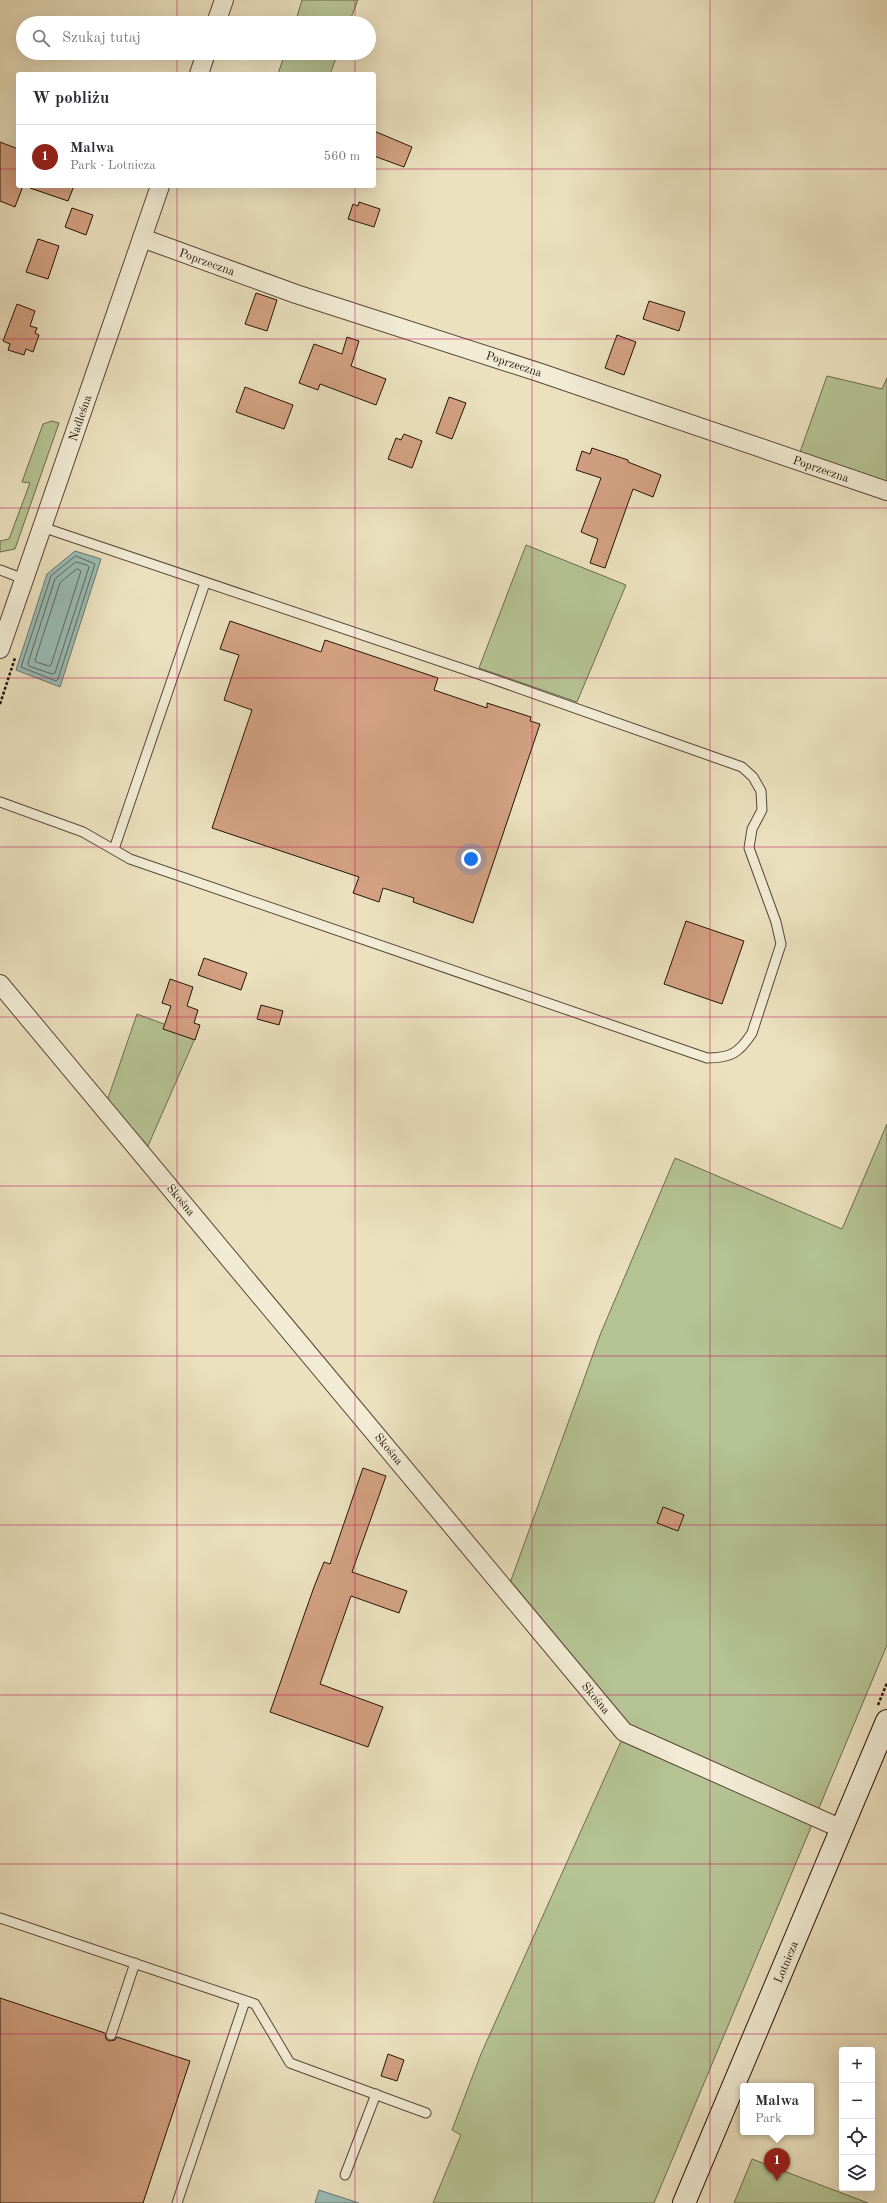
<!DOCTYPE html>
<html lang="pl">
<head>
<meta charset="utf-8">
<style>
  :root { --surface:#fff; --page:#f7f7f7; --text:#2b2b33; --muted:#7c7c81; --line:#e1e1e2; --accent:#8f2418 }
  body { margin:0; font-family:"Old Standard TT",serif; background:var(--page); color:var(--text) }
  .controls { position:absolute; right:12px; bottom:12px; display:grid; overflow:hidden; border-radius:4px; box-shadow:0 4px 16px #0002 }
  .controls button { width:36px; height:36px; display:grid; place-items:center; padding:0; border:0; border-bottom:1px solid var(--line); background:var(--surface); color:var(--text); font:20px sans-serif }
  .you { position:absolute; left:471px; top:859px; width:14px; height:14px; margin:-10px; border:3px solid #fff; border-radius:50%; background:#1a73e8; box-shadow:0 0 0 6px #1a73e833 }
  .badge { display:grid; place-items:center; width:26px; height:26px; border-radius:50%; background:var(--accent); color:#fff; font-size:13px; font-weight:700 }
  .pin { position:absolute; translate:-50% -33px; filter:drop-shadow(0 1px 2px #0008) }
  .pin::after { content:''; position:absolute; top:21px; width:14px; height:12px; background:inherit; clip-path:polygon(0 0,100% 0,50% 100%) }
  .popup { position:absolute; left:740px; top:2083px; width:74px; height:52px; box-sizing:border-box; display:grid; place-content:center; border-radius:4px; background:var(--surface); filter:drop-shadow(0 1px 3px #0005); font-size:13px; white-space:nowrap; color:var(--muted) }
  .popup b { font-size:15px; color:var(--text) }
  .popup::after { content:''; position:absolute; left:50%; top:100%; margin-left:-8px; border:8px solid transparent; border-top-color:var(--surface) }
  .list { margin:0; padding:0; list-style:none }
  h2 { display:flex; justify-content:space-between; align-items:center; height:52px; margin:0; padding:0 16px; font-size:17px }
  h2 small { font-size:13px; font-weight:400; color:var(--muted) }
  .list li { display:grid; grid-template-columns:26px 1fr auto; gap:12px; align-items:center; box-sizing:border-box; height:64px; padding:0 16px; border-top:1px solid var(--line) }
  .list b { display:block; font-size:15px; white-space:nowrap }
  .list p { margin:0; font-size:13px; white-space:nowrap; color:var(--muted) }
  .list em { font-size:13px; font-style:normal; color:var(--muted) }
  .icon { flex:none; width:22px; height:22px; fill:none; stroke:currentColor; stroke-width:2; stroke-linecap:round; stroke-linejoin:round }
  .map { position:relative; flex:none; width:887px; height:2203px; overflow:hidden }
  .search { position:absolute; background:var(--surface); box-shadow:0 4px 16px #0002; left:16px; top:16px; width:360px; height:44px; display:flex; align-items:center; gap:10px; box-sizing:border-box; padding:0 14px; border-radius:22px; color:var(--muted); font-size:15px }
  .panel { position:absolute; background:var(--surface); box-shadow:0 4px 16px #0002; left:16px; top:72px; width:360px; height:116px; border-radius:4px }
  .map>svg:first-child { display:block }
  .green { fill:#b5c394; stroke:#6c6c4e }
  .water { fill:#99bcb6; stroke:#6a7970 }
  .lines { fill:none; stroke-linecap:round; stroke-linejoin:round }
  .shore { stroke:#5e685e; stroke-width:1 }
  .building { fill:#d3a182; stroke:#241407 }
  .service-casing { stroke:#564735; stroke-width:11 }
  .minor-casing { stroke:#564735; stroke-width:20 }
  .secondary-casing { stroke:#241407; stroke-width:24 }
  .path { stroke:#241407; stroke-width:2.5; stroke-dasharray:3 2; stroke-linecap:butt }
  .service { stroke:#f2ecd5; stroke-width:9 }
  .minor { stroke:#f2ecd5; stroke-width:18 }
  .secondary { stroke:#f2ecd5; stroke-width:22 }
  .grid { fill:none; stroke:#c2185b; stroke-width:1; stroke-opacity:0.55 }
  .labels { text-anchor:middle; stroke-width:3; stroke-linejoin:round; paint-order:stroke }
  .street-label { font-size:12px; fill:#241407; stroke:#f2ecd5 }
</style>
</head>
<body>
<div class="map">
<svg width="887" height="2203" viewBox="0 0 887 2203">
  <rect width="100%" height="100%" fill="#ebe1bf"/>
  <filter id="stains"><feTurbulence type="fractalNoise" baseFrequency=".005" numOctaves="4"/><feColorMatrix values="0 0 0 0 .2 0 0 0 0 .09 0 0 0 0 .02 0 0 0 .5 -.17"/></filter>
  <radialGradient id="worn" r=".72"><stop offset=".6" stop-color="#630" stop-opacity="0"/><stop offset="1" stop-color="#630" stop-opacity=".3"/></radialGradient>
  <g class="green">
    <path d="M 302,0 L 358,0 L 349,23 L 295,23 Z"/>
    <path d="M 285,53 L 338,53 L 330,74 L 278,74 Z"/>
    <path d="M 827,376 L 882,389 L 887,378 L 887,482 L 799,455 Z"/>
    <path d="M 52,421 L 59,423 L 15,549 L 0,552 L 0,541 L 9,539 L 30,483 L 22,482 L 43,424 Z"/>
    <path d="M 526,545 L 626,585 L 577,702 L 479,668 Z"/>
    <path d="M 137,1014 L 196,1036 L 148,1146 L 107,1101 Z"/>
    <path d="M 887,1124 L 887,1645 L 654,2203 L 433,2203 L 461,2135 L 452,2130 L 481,2054 L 627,1728 L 510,1583 L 600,1335 L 675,1158 L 842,1229 Z"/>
    <path d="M 752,2159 L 868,2203 L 734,2203 Z"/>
  </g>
  <g class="water">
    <path d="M 75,551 L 101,559 L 60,687 L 16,670 L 47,574 Z"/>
    <path d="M 319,2190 L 359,2203 L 315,2203 Z"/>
  </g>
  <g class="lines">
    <g class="shore">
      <path d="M 76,556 L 95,564 L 58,679 L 56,681 L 21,667 L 51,576 Z"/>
      <path d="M 76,562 L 87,565 L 89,567 L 55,673 L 52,674 L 29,666 L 28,663 L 55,579 Z"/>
      <path d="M 77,569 L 81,571 L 51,665 L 49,666 L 36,662 L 35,660 L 60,583 Z"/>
    </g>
  </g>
  <g class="building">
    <path d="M 374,131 L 412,147 L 404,167 L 374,156 Z"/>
    <path d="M 0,142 L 18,149 L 18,186 L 23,186 L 15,207 L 0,201 Z"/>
    <path d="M 31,186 L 74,186 L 68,201 L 30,188 Z"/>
    <path d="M 359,202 L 380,209 L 374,227 L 348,219 L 353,204 L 358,206 Z"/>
    <path d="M 72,208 L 93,215 L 86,235 L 65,227 Z"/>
    <path d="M 38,239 L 59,246 L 48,279 L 26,272 Z"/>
    <path d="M 256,293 L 277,300 L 267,331 L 245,324 Z"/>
    <path d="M 649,301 L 685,312 L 679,331 L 643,319 Z"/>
    <path d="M 17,304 L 35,311 L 30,326 L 37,328 L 35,333 L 39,335 L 33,352 L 26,349 L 24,355 L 8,350 L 10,344 L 3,341 Z"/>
    <path d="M 617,335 L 636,342 L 624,375 L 605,368 Z"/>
    <path d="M 347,337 L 359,341 L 351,366 L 386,379 L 376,405 L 320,384 L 318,390 L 299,383 L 314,344 L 342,354 Z"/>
    <path d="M 245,387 L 293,405 L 284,429 L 236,412 Z"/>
    <path d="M 449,397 L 466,403 L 452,439 L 436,433 Z"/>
    <path d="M 404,434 L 422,441 L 412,468 L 388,459 L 396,438 L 401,440 Z"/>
    <path d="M 592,448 L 628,460 L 628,462 L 661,475 L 653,497 L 633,489 L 605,568 L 590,563 L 598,539 L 581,532 L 601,478 L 576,470 L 582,451 L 590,454 Z"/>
    <path d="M 230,621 L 321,652 L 325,640 L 438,678 L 434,690 L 487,708 L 487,703 L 531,717 L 530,721 L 540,724 L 473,923 L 413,902 L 414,898 L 383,888 L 379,902 L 353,893 L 359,877 L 212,828 L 252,710 L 224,700 L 239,655 L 220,649 Z"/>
    <path d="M 686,921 L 744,941 L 722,1004 L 664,984 Z"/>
    <path d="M 204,958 L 247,973 L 241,990 L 198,975 Z"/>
    <path d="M 170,979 L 193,987 L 187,1006 L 198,1010 L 194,1023 L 200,1025 L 195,1040 L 163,1029 L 171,1006 L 162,1003 Z"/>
    <path d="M 261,1005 L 283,1011 L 279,1025 L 257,1019 Z"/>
    <path d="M 363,1468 L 386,1476 L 352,1572 L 407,1591 L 399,1613 L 351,1596 L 320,1684 L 383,1707 L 368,1747 L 270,1712 L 314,1587 L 324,1562 L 330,1564 Z"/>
    <path d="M 663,1507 L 684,1515 L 678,1531 L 657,1523 Z"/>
    <path d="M 0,1998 L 105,2033 L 106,2039 L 109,2041 L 115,2040 L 117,2037 L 190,2061 L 143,2203 L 0,2203 Z"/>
    <path d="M 388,2054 L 404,2060 L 397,2081 L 381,2076 Z"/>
  </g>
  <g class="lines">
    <g class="service-casing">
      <g id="service">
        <path d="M 0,570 L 24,579"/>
        <path d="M 0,802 L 83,832 L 130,859 L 707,1058 C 731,1058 739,1053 752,1033 L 781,944 L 776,922 L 749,848 L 752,829 L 762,810 L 761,791 L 753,777 L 742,767 L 490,678 L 42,527"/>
        <path d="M 114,849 L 205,583"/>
        <path d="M 0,1918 L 255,2004 L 290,2063 L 426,2113"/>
        <path d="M 111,2035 L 135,1963"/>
        <path d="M 345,2175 L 376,2094"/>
        <path d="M 177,2203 L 245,2001"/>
      </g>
    </g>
    <g class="minor-casing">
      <g id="minor">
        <path d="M 216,23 L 224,0"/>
        <path d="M 199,74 L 206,53"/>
        <path d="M 142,238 L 296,294 L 541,373 L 887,491"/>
        <path d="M 0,649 L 160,186"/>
        <path d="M 0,984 L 624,1732 L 842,1829"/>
      </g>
    </g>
    <g class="secondary-casing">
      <path id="secondary" d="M 684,2203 L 887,1721"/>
    </g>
    <g class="path">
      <path d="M 0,704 L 15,658"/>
      <path d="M 878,1705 L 887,1683"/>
    </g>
    <use href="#service" class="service"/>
    <use href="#minor" class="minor"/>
    <use href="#secondary" class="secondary"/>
  </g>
  <path class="grid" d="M 177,0 L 177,23M 355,0 L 355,23M 532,0 L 532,2203M 710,0 L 710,2203M 177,53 L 177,74M 355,53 L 355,74M 0,169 L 18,169M 374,169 L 887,169M 177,186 L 177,2203M 355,186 L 355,2203M 0,339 L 887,339M 0,508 L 887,508M 0,678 L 887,678M 0,847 L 887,847M 0,1017 L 887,1017M 0,1186 L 887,1186M 0,1356 L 887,1356M 0,1525 L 887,1525M 0,1695 L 887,1695M 0,1864 L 887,1864M 0,2034 L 887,2034"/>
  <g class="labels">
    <g class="street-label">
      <text transform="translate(207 262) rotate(20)" y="4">Poprzeczna</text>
      <text transform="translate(514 364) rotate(18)" y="4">Poprzeczna</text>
      <text transform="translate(80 418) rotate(-71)" y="4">Nadleśna</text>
      <text transform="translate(821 469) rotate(19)" y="4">Poprzeczna</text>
      <text transform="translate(181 1200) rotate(50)" y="4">Skośna</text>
      <text transform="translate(389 1449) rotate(50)" y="4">Skośna</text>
      <text transform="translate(596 1698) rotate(50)" y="4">Skośna</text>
      <text transform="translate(786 1962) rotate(-67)" y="4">Lotnicza</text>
    </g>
  </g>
  <rect width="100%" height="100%" filter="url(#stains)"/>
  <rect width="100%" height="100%" fill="url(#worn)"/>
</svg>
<div class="controls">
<button>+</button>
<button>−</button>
<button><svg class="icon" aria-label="locate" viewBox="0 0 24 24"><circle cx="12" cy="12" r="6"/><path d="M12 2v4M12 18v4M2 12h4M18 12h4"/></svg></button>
<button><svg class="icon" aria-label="layers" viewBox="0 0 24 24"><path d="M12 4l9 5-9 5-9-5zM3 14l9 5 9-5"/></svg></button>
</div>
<div class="you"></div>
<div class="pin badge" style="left:777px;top:2181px">1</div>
<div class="popup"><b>Malwa</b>Park</div>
<div class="search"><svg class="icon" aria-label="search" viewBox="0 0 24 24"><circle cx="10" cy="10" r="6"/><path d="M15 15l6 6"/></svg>Szukaj tutaj</div>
<section class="panel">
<h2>W pobliżu<small></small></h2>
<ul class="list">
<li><span class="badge">1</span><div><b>Malwa</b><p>Park · Lotnicza</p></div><em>560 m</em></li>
</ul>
</section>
</div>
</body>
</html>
